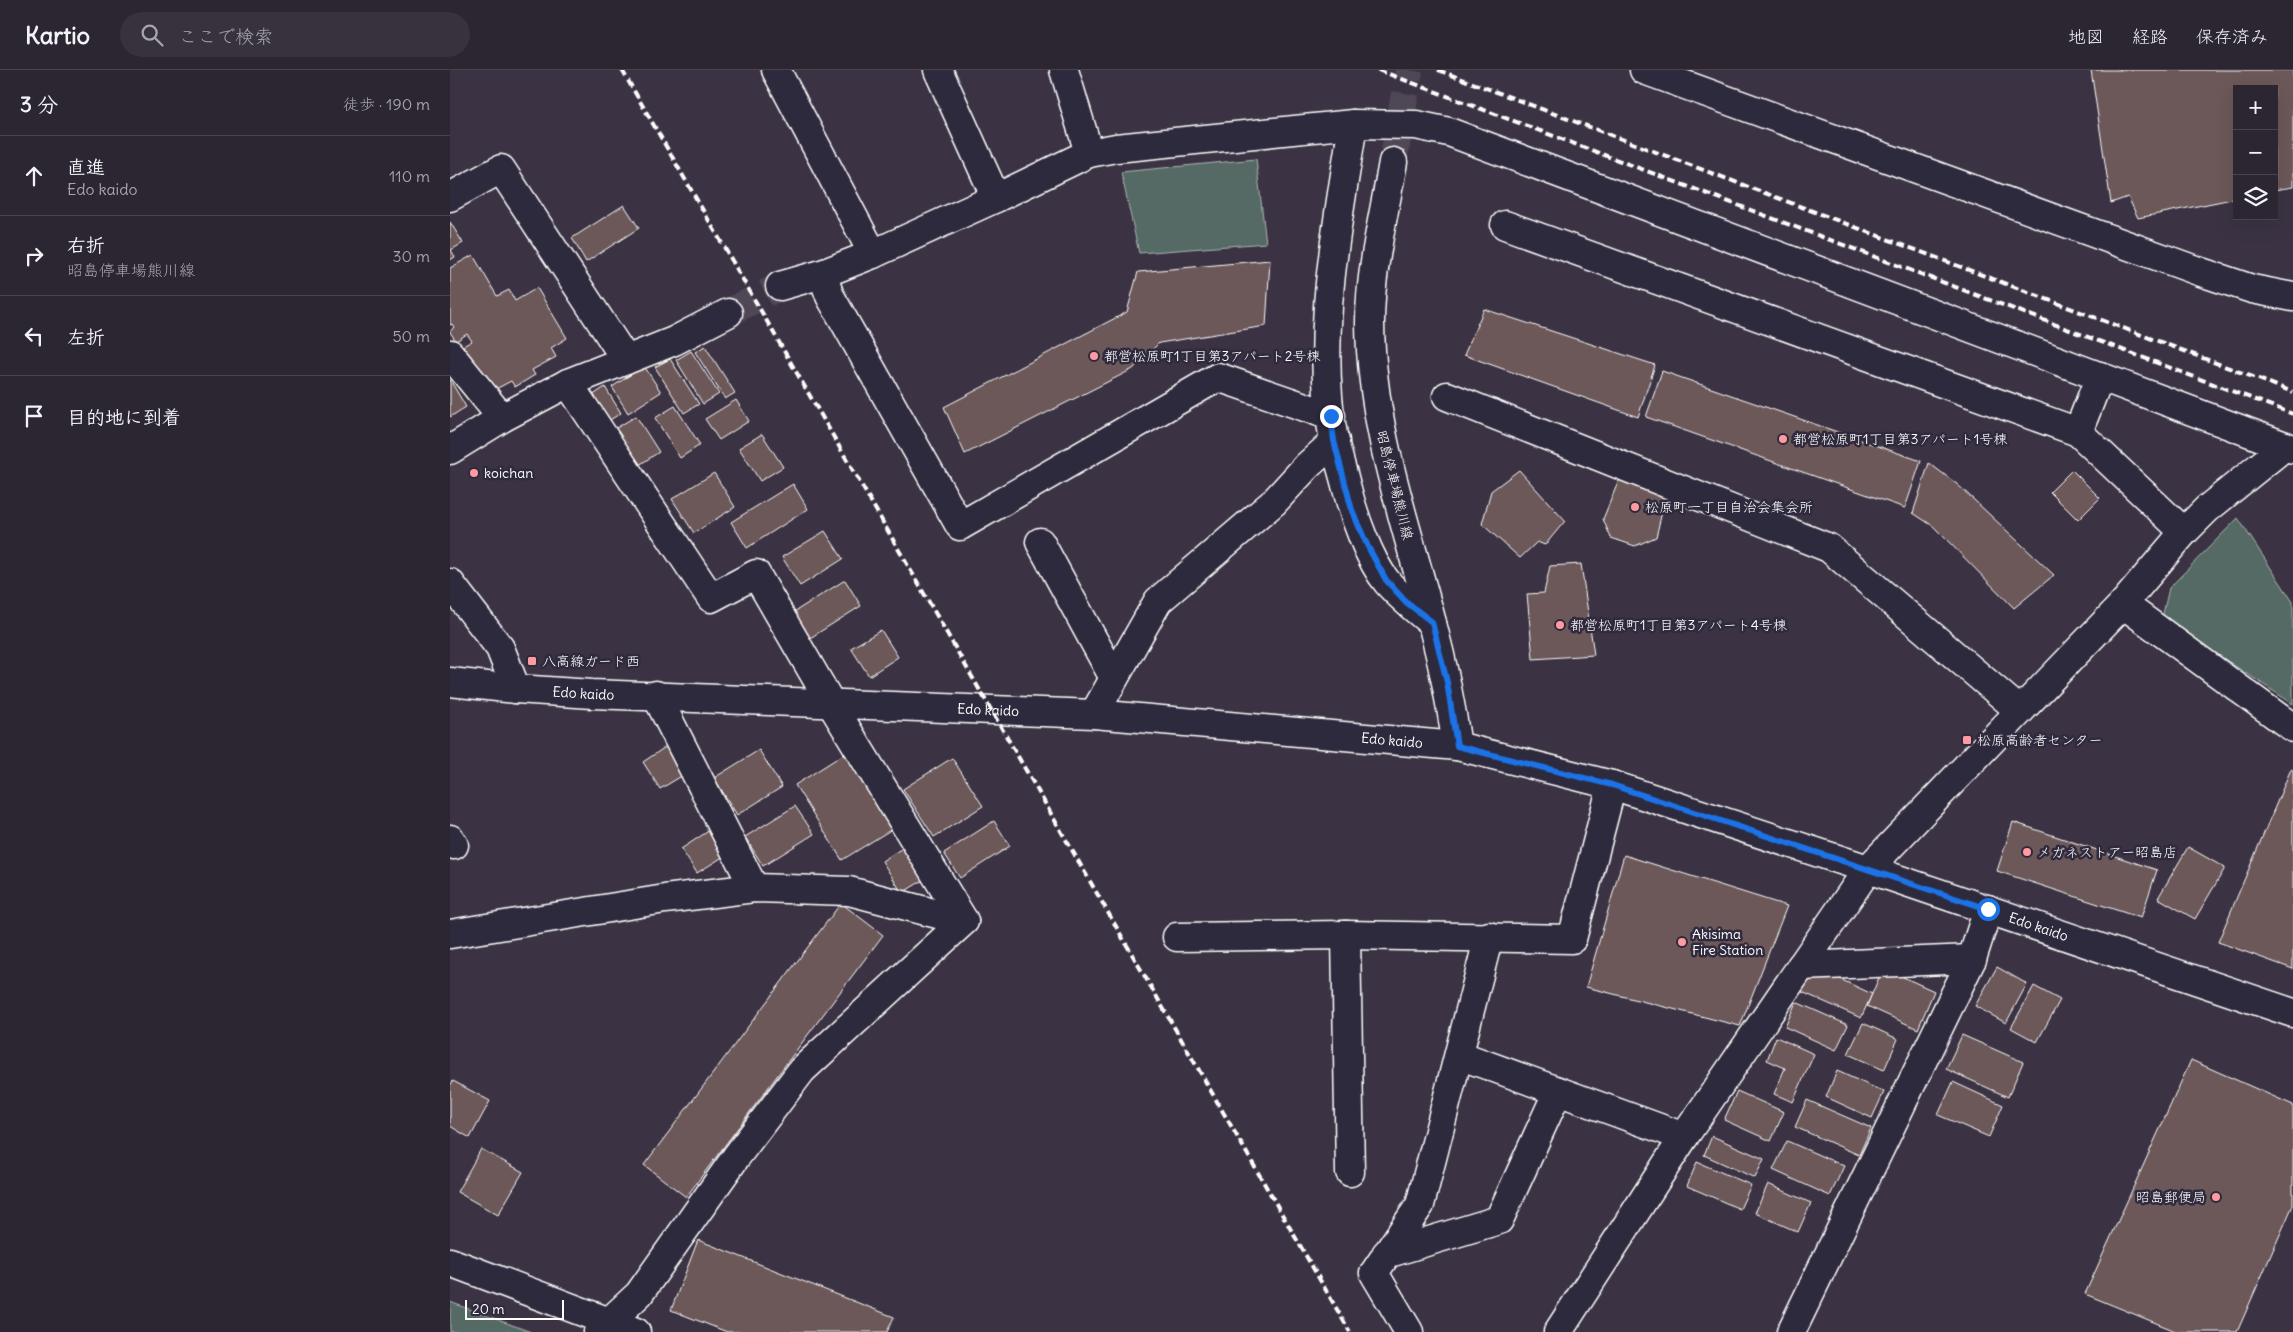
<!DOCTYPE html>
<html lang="ja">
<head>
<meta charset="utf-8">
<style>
  :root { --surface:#2c2632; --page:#38323e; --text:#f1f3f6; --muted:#a6a5ac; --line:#48434d }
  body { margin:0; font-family:Delius,"Klee One",sans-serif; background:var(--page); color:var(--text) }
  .controls { position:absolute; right:15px; top:15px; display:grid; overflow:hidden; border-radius:0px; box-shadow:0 5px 20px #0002 }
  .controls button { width:45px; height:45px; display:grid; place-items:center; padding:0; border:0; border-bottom:1px solid var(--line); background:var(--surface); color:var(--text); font:25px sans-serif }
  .scale { position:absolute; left:15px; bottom:12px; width:99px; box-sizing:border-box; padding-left:5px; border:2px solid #fff; border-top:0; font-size:14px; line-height:18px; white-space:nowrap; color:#fff; -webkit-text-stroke:4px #2f2a3d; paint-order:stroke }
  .stop { position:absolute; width:15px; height:15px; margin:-11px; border:4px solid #1a73e8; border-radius:50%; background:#fff }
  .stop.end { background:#1a73e8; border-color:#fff; box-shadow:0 1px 5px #0008 }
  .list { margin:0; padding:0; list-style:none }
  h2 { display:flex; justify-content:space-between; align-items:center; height:65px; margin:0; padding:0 20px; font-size:21px }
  h2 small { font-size:16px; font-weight:400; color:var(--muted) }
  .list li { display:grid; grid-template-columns:32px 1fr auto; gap:15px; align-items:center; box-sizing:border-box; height:80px; padding:0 20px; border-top:1px solid var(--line) }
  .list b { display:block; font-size:19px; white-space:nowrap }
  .list p { margin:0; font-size:16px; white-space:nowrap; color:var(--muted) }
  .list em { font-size:16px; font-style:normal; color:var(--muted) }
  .icon { flex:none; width:28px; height:28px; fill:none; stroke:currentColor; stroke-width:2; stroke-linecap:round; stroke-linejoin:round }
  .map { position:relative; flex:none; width:1843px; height:1262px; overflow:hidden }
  header { display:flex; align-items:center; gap:30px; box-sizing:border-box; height:70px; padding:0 25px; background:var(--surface); border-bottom:1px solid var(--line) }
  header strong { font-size:24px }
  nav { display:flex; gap:28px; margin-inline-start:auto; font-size:18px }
  .search { width:350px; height:45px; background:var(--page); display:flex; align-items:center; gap:12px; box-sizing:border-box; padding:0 18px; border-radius:28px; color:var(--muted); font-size:19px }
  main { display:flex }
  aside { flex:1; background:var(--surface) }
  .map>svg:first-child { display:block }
  .green { fill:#576b65; stroke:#abb5b2 }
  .building { fill:#6c5859; stroke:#fff }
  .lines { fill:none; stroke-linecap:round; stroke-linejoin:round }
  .minor-tunnel { stroke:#4f4756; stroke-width:28; stroke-dasharray:28 14; stroke-linecap:butt }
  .major-tunnel { stroke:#4f4756; stroke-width:28; stroke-dasharray:28 14; stroke-linecap:butt }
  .minor-casing { stroke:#fff; stroke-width:31 }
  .major-casing { stroke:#fff; stroke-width:31 }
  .minor { stroke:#2f2a3d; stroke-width:28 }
  .major { stroke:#2f2a3d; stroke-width:28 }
  .rail { stroke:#fff; stroke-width:4; stroke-dasharray:8 4; stroke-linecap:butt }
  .route { stroke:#1a73e8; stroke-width:6 }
  .poi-dot { fill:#ff9aa2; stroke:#2f2a3d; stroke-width:2 }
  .labels { text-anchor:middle; stroke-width:5; stroke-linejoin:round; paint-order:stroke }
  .poi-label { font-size:14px; fill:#fff; stroke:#2f2a3d; text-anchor:start }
  .street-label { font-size:14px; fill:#fff; stroke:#2f2a3d }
</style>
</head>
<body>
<header>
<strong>Kartio</strong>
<div class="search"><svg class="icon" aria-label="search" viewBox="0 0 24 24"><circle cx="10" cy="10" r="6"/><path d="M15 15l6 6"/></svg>ここで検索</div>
<nav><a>地図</a><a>経路</a><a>保存済み</a></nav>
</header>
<main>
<aside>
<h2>3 分<small>徒歩 · 190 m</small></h2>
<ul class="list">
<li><svg class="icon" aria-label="ahead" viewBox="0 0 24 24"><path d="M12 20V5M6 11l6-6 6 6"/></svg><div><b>直進</b><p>Edo kaido</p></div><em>110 m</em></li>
<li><svg class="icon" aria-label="right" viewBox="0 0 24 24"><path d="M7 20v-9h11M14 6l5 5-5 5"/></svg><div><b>右折</b><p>昭島停車場熊川線</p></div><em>30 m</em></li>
<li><svg class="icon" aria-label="left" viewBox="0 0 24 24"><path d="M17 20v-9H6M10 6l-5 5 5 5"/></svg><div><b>左折</b></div><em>50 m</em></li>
<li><svg class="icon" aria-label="arrive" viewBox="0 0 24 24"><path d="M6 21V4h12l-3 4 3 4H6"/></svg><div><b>目的地に到着</b></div></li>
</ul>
</aside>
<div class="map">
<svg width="1843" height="1262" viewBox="0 0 1843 1262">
  <rect width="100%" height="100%" fill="#3b3343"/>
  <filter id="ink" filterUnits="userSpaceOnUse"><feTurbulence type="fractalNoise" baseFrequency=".02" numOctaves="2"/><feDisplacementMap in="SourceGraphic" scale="10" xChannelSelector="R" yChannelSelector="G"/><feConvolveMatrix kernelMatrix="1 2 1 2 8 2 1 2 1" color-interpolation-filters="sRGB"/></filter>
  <g filter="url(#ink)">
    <g class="green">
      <path d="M 806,89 L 816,173 L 689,183 L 671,102 Z"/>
      <path d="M 1788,448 L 1843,532 L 1843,634 L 1712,548 L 1719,518 Z"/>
      <path d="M 0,1232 L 81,1262 L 0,1262 Z"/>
    </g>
    <g class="building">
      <path d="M 1641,0 L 1843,0 L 1843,117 L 1824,120 L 1824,19 L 1787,19 L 1787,128 L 1688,148 L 1678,127 L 1661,133 Z"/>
      <path d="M 174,135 L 189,158 L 136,192 L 122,168 Z"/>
      <path d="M 0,152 L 13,173 L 1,180 L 5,187 L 0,190 Z"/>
      <path d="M 23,185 L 47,226 L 59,220 L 65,231 L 87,218 L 117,268 L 101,278 L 106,287 L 82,300 L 85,305 L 65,317 L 61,311 L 44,320 L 31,299 L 28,300 L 13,276 L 22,271 L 17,264 L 6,271 L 0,262 L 4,257 L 2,254 L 0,255 L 0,198 Z"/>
      <path d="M 820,190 L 816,256 L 709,273 L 683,299 L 515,384 L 494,337 L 677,242 L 688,202 Z"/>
      <path d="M 1034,239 L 1205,295 L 1188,347 L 1014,285 Z"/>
      <path d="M 255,276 L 285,323 L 275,329 L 245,282 Z"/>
      <path d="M 241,281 L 269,324 L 253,334 L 226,290 Z"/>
      <path d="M 220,289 L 249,334 L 234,343 L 205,297 Z"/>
      <path d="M 194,296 L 211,322 L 178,343 L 162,317 Z"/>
      <path d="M 1212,301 L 1471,391 L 1455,438 L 1196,347 Z"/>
      <path d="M 0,310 L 16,337 L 0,347 Z"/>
      <path d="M 155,317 L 171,343 L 155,353 L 139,328 Z"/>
      <path d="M 286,330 L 299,351 L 269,370 L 255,349 Z"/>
      <path d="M 225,336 L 250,375 L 230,388 L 205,348 Z"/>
      <path d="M 186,346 L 209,382 L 186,397 L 163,360 Z"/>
      <path d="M 312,364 L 333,397 L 310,411 L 289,378 Z"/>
      <path d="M 1479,393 L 1508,415 L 1604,505 L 1564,538 L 1483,456 L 1463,443 Z"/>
      <path d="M 1069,400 L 1115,451 L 1095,475 L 1087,472 L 1070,488 L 1032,454 L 1041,421 Z"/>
      <path d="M 1622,400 L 1650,428 L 1628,450 L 1600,422 Z"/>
      <path d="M 264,403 L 285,437 L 244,463 L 222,429 Z"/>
      <path d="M 1171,405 L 1216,425 L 1206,467 L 1185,476 L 1161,468 L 1153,449 Z"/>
      <path d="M 343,414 L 358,439 L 297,478 L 281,452 Z"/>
      <path d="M 375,461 L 393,489 L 350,516 L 332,487 Z"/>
      <path d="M 1131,494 L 1144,585 L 1083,589 L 1077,524 L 1094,523 L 1100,496 Z"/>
      <path d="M 395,510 L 411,536 L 360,568 L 344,542 Z"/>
      <path d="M 431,560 L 448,587 L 419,606 L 401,578 Z"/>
      <path d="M 217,676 L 235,704 L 210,719 L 193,692 Z"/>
      <path d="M 309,680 L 332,717 L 287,745 L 264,708 Z"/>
      <path d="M 394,684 L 442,759 L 392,790 L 345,715 Z"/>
      <path d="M 502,688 L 533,736 L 484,767 L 453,719 Z"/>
      <path d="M 1841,699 L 1843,700 L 1843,899 L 1768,872 Z"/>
      <path d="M 345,736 L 364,764 L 313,796 L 295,767 Z"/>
      <path d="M 544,751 L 560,776 L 510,808 L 494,783 Z"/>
      <path d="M 1563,752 L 1707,800 L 1691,848 L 1547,801 Z"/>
      <path d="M 260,760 L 276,785 L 247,803 L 231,779 Z"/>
      <path d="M 454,777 L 475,809 L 452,823 L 432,791 Z"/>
      <path d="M 1738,777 L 1775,798 L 1745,849 L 1708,828 Z"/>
      <path d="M 1174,785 L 1337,836 L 1290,956 L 1136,917 Z"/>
      <path d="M 391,833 L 433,865 L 236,1127 L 194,1095 Z"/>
      <path d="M 1364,897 L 1422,924 L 1411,948 L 1352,922 Z"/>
      <path d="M 1547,897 L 1577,914 L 1556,953 L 1525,936 Z"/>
      <path d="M 1433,898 L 1484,921 L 1468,959 L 1417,936 Z"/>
      <path d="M 1584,916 L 1610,930 L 1587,972 L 1561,958 Z"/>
      <path d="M 1346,932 L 1398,955 L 1386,980 L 1335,957 Z"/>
      <path d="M 1413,953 L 1448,969 L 1434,1000 L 1398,984 Z"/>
      <path d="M 1512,965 L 1573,992 L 1558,1027 L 1496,999 Z"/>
      <path d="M 1326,967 L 1364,984 L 1343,1032 L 1324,1024 L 1335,998 L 1317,990 Z"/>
      <path d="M 1741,990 L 1843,1035 L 1843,1135 L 1787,1262 L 1728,1262 L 1635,1224 Z"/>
      <path d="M 1387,1001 L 1434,1022 L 1422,1048 L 1376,1027 Z"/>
      <path d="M 3,1011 L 40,1031 L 20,1068 L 0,1056 L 0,1016 Z"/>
      <path d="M 1503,1012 L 1553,1035 L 1539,1067 L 1488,1045 Z"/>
      <path d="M 1287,1021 L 1334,1042 L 1321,1071 L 1274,1050 Z"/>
      <path d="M 1357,1030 L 1421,1058 L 1409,1085 L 1345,1057 Z"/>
      <path d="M 1262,1066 L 1314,1089 L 1305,1108 L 1254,1085 Z"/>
      <path d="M 1337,1071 L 1394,1096 L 1380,1126 L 1323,1100 Z"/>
      <path d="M 31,1079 L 73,1102 L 48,1145 L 7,1122 Z"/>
      <path d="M 1247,1092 L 1301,1115 L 1290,1139 L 1237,1116 Z"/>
      <path d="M 1318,1114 L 1361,1133 L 1348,1162 L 1305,1143 Z"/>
      <path d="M 248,1170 L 444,1247 L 437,1262 L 277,1262 L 221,1240 Z"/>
    </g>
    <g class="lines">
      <path class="minor-tunnel" d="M 278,243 L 330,216"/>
      <path class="major-tunnel" d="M 943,92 L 959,0"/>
      <g class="minor-casing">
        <g id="minor">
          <path d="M 326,0 L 423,184"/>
          <path d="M 488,0 L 546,128"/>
          <path d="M 614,0 L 639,83"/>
          <path d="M 1194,0 L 1751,202 L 1802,219 L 1843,227"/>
          <path d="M 903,54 C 887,158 864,267 884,371 C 888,387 893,403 897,419 C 904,446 919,490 937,512 C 951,528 966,540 982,553"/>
          <path d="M 0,127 L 51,99 L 176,290"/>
          <path d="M 1055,155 L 1628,362"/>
          <path d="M 372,204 L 380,226 L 510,456 L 768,307 L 881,346"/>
          <path d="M 330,216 L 372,204 L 423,184 L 546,128 L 639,83 L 666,78 L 903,54 L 966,55 L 999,62 L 1843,379"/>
          <path d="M 0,284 L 52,348"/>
          <path d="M 1650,306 L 1628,362 L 1734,462"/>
          <path d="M 118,313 L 261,528 L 306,504 L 382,635 L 514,851 L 352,1000 L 286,1087 L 189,1224 L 148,1262"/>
          <path d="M 997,326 L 1379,478 L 1570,641"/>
          <path d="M 0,380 L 52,348 L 118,313 L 224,271 L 278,243"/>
          <path d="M 590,472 L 664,608"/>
          <path d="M 0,513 L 50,578 L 66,619"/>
          <path d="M 1673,534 L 1843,658"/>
          <path id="s1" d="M 0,612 L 66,619 L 142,624 L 644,644 L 1007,676"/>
          <path d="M 206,625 L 304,818"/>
          <path d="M 644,644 L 708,531 L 824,432 L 857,396 L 885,371"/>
          <path d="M 0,769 L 4,775"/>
          <path d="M 0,864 L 215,829 L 304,818 L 399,821 L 514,851"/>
          <path d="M 896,865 L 900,1102"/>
          <path d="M 727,867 L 896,865 L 1122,869 L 1162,715"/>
          <path d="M 1351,896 L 1522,889"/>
          <path d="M 1009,985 L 1234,1067"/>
          <path d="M 936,1184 L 1049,1150 L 1108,1021"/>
          <path d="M 0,1192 L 186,1262"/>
          <path d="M 959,1262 L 924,1203 L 970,1135 L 1039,866"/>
          <path d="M 1108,1262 L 1234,1067 L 1418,799 L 1673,534 L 1734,462 L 1757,439 L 1835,376"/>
          <path d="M 1341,1262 L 1522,889 L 1538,839"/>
        </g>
      </g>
      <g class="major-casing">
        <g id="major">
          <path id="s2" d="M 943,92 C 934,145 920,199 920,253 C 921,359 956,452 982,553 C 993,594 1001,634 1007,676 L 1162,715 L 1418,799 L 1843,943"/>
        </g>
      </g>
      <use href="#minor" class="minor"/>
      <use href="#major" class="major"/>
      <g class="rail">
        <path d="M 172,0 L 900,1262"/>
        <path d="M 928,0 L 1843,344"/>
        <path d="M 988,0 L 1843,322"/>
      </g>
    </g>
  </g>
  <g class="lines" filter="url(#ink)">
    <path class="route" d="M 881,346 L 884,371 L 902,440 L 917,475 L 936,510 L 956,532 L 982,552 L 997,612 L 1007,676 L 1162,715 L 1538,839"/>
  </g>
  <g class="poi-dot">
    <circle cx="644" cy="286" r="5"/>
    <circle cx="1333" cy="369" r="5"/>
    <circle cx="24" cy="403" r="5"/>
    <circle cx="1185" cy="437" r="5"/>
    <circle cx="1110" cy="555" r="5"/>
    <rect x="77" y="586" width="10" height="10" rx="2.5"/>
    <rect x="1512" y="665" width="10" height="10" rx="2.5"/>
    <circle cx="1577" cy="782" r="5"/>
    <circle cx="1232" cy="872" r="5"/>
    <circle cx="1766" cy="1127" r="5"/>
  </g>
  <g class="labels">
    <g class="poi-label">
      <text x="654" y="291">都営松原町1丁目第3アパート2号棟</text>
      <text x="1343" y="374">都営松原町1丁目第3アパート1号棟</text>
      <text x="34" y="408">koichan</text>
      <text x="1195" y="442">松原町一丁目自治会集会所</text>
      <text x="1120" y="560">都営松原町1丁目第3アパート4号棟</text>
      <text x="92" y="596">八高線ガード西</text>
      <text x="1527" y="675">松原高齢者センター</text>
      <text x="1587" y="787">メガネストアー昭島店</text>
      <text x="1242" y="869">Akisima<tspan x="1242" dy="16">Fire Station</tspan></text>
      <text x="1756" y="1132" text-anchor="end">昭島郵便局</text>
    </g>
    <g class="street-label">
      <text transform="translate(945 415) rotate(76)" y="5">昭島停車場熊川線</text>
      <text dy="5" stroke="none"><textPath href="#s1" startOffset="134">Edo kaido</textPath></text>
      <text dy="5" stroke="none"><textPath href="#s1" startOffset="539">Edo kaido</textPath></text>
      <text dy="5" stroke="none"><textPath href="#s1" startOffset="944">Edo kaido</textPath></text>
      <text dy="5" stroke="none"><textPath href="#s2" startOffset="1205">Edo kaido</textPath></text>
    </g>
  </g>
</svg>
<div class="controls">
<button>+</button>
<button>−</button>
<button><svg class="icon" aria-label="layers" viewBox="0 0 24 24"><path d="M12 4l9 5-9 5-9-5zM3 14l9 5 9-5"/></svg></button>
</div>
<div class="scale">20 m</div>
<div class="stop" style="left:1538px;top:839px"></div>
<div class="stop end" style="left:881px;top:346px"></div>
</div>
</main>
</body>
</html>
